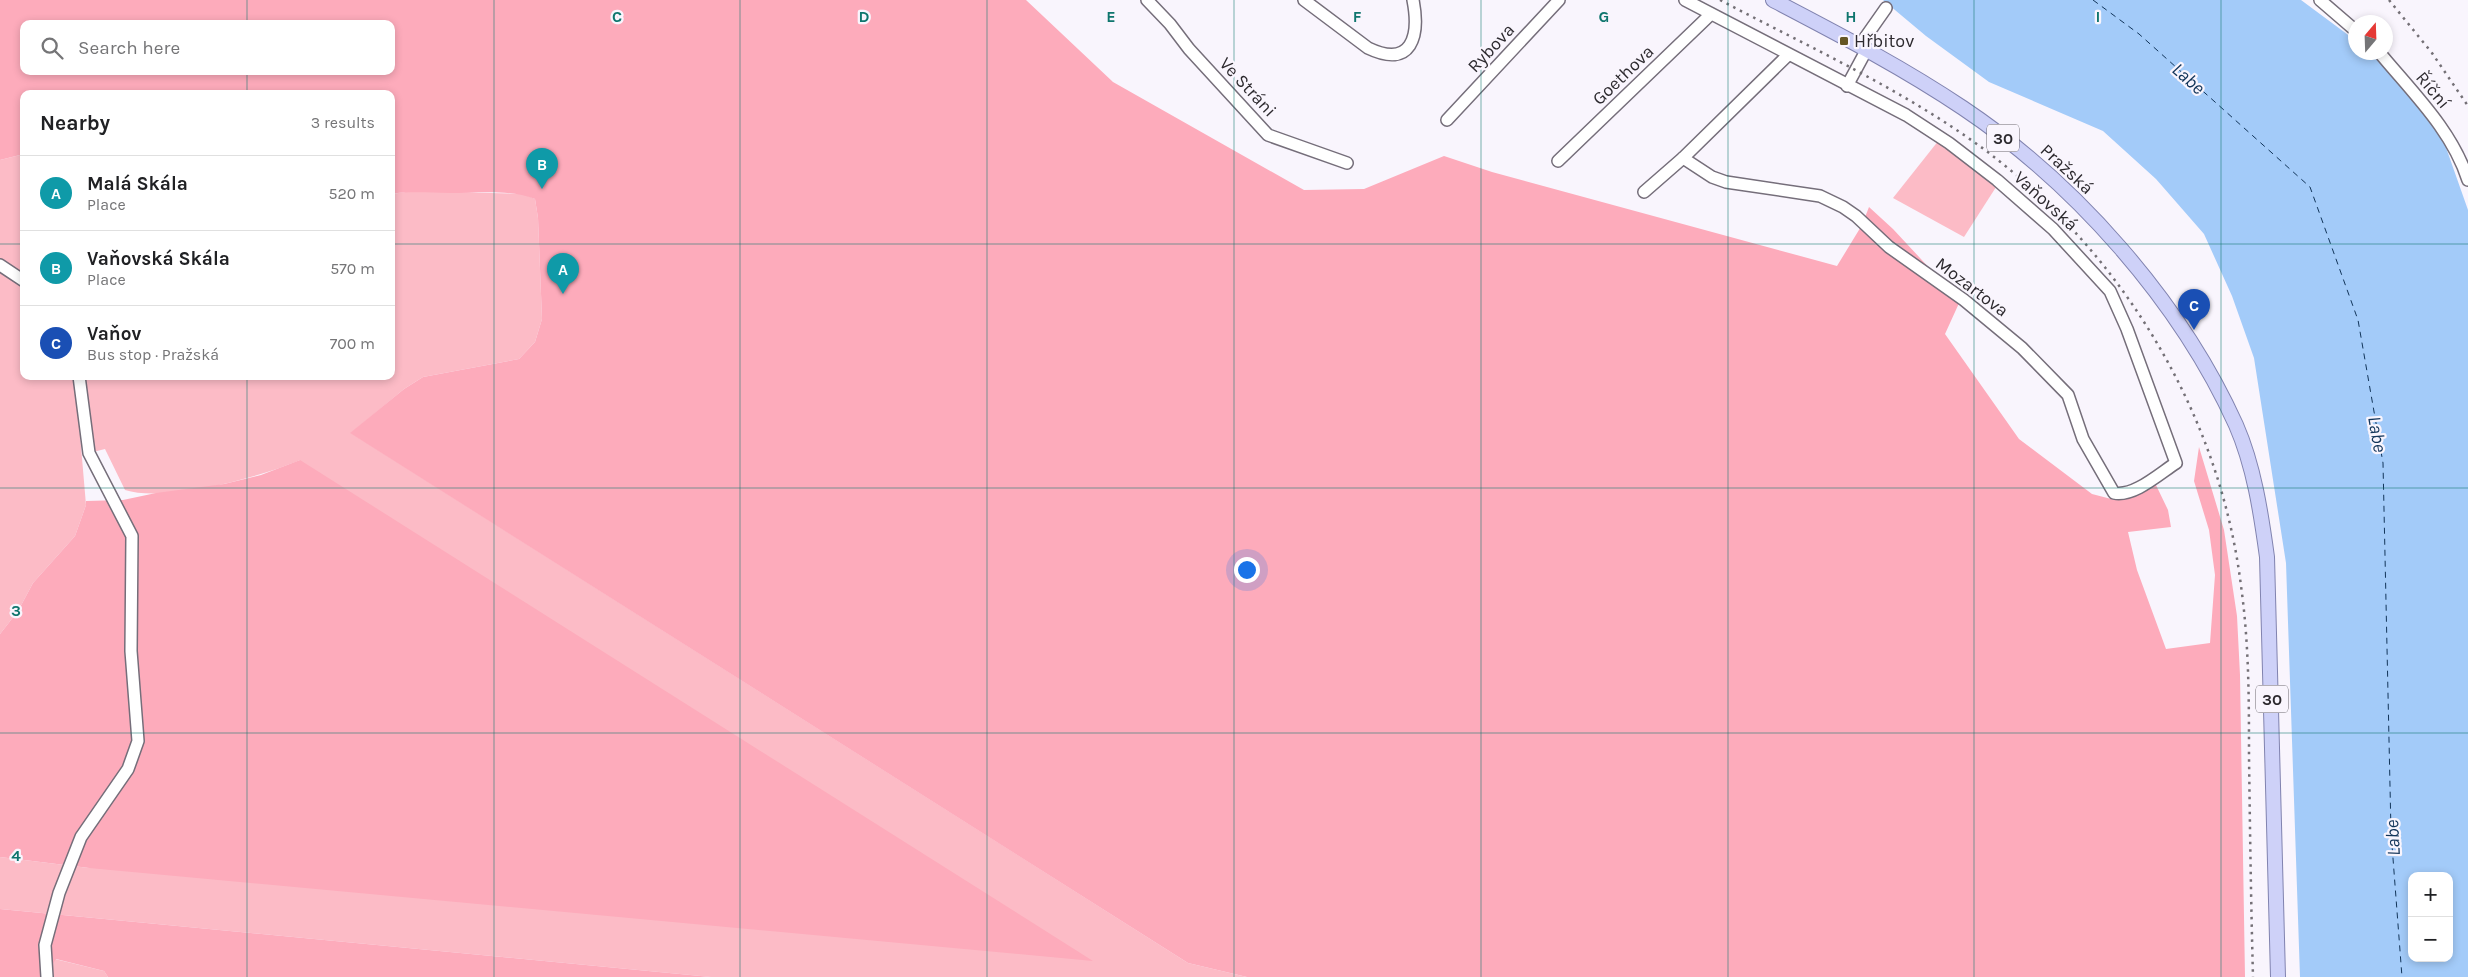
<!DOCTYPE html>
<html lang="en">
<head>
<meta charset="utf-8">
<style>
  :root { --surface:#fff; --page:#f6f6f6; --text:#202124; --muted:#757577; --line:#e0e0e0; --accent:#665724 }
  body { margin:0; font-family:Karla,sans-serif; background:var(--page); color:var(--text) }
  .controls { position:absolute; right:15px; bottom:15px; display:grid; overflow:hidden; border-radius:10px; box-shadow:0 2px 8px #0003 }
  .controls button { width:45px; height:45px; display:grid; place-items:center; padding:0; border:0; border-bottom:1px solid var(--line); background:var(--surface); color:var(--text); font:25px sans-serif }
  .compass { position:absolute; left:2348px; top:15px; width:45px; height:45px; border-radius:50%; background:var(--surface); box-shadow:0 2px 8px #0003; rotate:19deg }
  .you { position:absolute; left:1246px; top:569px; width:18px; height:18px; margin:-12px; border:4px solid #fff; border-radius:50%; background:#1a73e8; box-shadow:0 0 0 8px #1a73e833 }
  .badge { display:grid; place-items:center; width:32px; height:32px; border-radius:50%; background:var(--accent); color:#fff; font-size:16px; font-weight:700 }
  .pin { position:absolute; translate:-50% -41px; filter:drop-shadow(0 1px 2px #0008) }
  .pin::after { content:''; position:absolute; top:26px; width:18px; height:15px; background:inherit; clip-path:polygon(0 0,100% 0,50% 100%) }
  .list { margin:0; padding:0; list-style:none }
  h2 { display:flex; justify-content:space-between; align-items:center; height:65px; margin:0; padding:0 20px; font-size:21px }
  h2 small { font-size:16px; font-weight:400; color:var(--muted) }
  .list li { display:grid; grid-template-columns:32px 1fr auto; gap:15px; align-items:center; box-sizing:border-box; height:75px; padding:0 20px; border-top:1px solid var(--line) }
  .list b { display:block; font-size:19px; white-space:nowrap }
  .list p { margin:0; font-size:16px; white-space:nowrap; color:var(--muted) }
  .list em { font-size:16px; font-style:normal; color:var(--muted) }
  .icon { flex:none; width:28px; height:28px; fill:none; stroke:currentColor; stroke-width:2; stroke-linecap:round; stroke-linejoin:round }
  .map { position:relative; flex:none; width:2468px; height:977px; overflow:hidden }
  .search { position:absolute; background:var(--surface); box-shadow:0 2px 8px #0003; left:20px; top:20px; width:375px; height:55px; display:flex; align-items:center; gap:12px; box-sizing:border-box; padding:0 18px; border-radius:10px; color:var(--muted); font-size:19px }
  .panel { position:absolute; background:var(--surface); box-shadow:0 2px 8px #0003; left:20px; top:90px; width:375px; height:290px; border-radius:10px }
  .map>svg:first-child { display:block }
  .green { fill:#fcbbc6 }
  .forest { fill:#fdabbb; fill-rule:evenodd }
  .water { fill:#a3cbf9; fill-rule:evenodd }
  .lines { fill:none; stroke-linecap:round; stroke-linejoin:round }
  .ferry { stroke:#12355a; stroke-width:1; stroke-dasharray:6 5; stroke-linecap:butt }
  .minor-casing { stroke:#756e7a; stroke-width:14 }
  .major-casing { stroke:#8183af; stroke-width:16 }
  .minor { stroke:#fff; stroke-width:11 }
  .major { stroke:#ced1f8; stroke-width:14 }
  .rail { stroke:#747076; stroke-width:2.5; stroke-dasharray:2.5 5; stroke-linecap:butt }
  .grid { fill:none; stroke:#0f766e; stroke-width:1; stroke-opacity:0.55 }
  .poi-dot { fill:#665724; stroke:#f9f5fd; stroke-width:2 }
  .labels { text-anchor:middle; stroke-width:4.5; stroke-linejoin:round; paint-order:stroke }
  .shield { fill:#f9f5fd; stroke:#6a676d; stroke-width:1 }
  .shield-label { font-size:16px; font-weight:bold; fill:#2d2a2f }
  .poi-label { font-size:18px; fill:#2d2a2f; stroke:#f9f5fd; text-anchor:start }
  .street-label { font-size:18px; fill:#2d2a2f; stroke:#f9f5fd }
  .water-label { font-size:19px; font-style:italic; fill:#12355a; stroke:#f9f5fd }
  .grid-label { font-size:16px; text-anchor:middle; font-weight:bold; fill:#0f766e; stroke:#f9f5fd; stroke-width:4.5; stroke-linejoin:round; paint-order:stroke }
</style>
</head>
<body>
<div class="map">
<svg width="2468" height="977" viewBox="0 0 2468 977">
  <rect width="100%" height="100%" fill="#f9f5fd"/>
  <g class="green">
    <path d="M 1939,140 L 1998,184 L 1964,237 L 1893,198 Z"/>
    <path d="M 24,154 L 24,277 L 0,261 L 0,160 Z"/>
    <path d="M 413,191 L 524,194 L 535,199 L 538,218 L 542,319 L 535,342 L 519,359 L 423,377 L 404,389 L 351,433 L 1188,963 L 1247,977 L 711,977 L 0,909 L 0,857 L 89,868 L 300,460 C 261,477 165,503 125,490 L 105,449 L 93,452 L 83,376 L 391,376 L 391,194 Z"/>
    <path d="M 0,271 L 24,286 L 24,376 L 75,376 L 86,505 L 75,536 L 33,583 L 18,611 L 0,634 Z"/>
    <path d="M 55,959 L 104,971 L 108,977 L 52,977 L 51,965 Z"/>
  </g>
  <g class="forest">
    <path d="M 0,0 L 1026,0 L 1113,82 L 1304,190 L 1364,189 L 1444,156 L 1492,172 L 1837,266 L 1862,225 L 1869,207 L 1893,229 L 1960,301 L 1945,334 L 2019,439 L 2092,494 L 2115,500 L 2155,483 L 2168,510 L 2171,527 L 2128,532 L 2137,570 L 2166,649 L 2210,643 L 2215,575 L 2209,530 L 2194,481 L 2199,447 L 2224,530 L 2237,616 L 2240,675 L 2245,977 L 1247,977 L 1188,963 L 350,433 L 404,389 L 423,377 L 519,359 L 535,342 L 542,319 L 538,218 L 535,199 C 509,189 477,193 450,193 C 430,193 411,191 391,194 L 391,94 L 24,94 L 24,154 L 0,160 ZM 24,24 L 391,24 L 391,71 L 24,71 Z"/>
    <path d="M 300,460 L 1093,961 L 89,868 L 0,857 L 0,634 L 18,611 L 33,583 L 75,536 L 86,505 L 86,501 L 123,500 L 156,493 L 224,484 L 261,475 Z"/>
    <path d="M 0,909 L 711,977 L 108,977 L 104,971 L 56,959 L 44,977 L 0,977 Z"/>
  </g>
  <path class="water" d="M 1883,0 L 2301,0 L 2355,40 L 2356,52 L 2370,53 L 2383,63 L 2443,139 L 2468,210 L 2468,977 L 2300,977 L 2286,563 L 2254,358 L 2232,296 L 2204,234 L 2156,179 L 2103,131 L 1989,82 L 1926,36 ZM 2412,876 L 2449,876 L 2449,958 L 2412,958 Z"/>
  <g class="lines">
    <path class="ferry" d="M 2093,0 L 2139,34 L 2310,187 L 2358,320 L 2383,463 L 2391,832 L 2402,977"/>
    <g class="minor-casing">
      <g id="minor">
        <path d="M 1147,0 L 1170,24 L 1189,49 L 1268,135 L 1347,163"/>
        <path d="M 1304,0 L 1368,48 C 1412,69 1420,36 1413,0"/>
        <path d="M 2320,0 L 2356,31"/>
        <path d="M 1860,45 L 1886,8"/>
        <path d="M 2379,52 C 2412,92 2452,130 2468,180"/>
        <path d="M 1847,86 L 1867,49"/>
        <path d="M 1447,120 L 1559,0"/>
        <path d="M 1683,158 L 1712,177 L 1726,182 L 1820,196 L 1843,207 L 1856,216 L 1889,247 L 1964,300 L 2022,348 L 2068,395 L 2083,439 L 2114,493 C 2134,497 2159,474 2176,463 L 2127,329 L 2110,291 L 2053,229 L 1997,180 L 1949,143 L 1906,115 L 1685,0"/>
        <path d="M 1558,161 L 1711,14"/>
        <path d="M 1644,192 L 1683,158 L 1788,55"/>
        <path d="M 0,265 L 24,281"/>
        <path d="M 47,977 L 45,945 L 59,893 L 81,837 L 128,769 L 138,741 L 131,651 L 132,536 L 89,453 L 79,376"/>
      </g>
    </g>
    <g class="major-casing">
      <path id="major" d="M 1773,0 C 1838,34 1902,67 1963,108 C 2075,183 2180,301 2236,425 C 2254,466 2261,513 2267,557 L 2278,977"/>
    </g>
    <use href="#minor" class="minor"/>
    <use href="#major" class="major"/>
    <g class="rail">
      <path d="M 1720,0 C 1809,47 1904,90 1985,150 C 2123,254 2220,415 2241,586 C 2249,643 2249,700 2249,757 C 2250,830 2251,904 2253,977"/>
      <path d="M 2389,0 L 2432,53 L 2468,106"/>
    </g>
  </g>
  <path class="grid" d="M 247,0 L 247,24M 494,0 L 494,977M 740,0 L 740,977M 987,0 L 987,977M 1234,0 L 1234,977M 1481,0 L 1481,977M 1728,0 L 1728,977M 1974,0 L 1974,977M 2221,0 L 2221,977M 247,71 L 247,94M 0,244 L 24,244M 391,244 L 2468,244M 247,376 L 247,977M 0,488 L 2468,488M 0,733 L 2468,733"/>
  <rect class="poi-dot" x="1839" y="36" width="10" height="10" rx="2.5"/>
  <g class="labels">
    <g class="shield">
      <rect x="1987" y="124.5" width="32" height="27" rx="4"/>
      <rect x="2256" y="685.5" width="32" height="27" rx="4"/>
    </g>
    <g class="shield-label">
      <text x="2003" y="144">30</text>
      <text x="2272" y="705">30</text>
    </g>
    <g class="poi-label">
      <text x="1854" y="47">Hřbitov</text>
    </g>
    <g class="street-label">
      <text transform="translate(1491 48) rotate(-47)" y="6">Rybova</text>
      <text transform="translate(1623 75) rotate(-44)" y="6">Goethova</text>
      <text transform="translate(1248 87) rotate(47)" y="6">Ve Stráni</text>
      <text transform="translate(2433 90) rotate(50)" y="6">Říční</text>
      <text transform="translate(2067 169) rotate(43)" y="6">Pražská</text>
      <text transform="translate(2046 201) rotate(42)" y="6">Vaňovská</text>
      <text transform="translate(1972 287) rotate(37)" y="6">Mozartova</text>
    </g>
    <g class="water-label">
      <text transform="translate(2189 78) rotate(42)" y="7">Labe</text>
      <text transform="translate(2378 434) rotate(80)" y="7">Labe</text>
      <text transform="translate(2392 838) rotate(-93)" y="7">Labe</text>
    </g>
  </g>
  <g class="grid-label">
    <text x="617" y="22">C</text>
    <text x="864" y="22">D</text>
    <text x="1111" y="22">E</text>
    <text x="1357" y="22">F</text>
    <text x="1604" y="22">G</text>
    <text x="1851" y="22">H</text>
    <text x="2098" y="22">I</text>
    <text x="16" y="616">3</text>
    <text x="16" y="861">4</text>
  </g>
</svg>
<div class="controls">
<button>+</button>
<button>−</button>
</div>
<svg class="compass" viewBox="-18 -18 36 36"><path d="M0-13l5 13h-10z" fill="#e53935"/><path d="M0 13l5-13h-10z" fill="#757577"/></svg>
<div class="you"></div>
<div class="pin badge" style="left:563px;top:294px;background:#0f9aa8">A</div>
<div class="pin badge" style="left:542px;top:189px;background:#0f9aa8">B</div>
<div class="pin badge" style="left:2194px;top:330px;background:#1a4fb4">C</div>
<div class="search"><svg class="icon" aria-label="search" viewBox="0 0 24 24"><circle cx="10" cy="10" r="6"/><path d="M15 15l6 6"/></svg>Search here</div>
<section class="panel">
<h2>Nearby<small>3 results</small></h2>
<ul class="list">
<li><span class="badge" style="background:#0f9aa8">A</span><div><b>Malá Skála</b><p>Place</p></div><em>520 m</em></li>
<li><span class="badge" style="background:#0f9aa8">B</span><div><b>Vaňovská Skála</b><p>Place</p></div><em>570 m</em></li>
<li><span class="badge" style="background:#1a4fb4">C</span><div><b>Vaňov</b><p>Bus stop · Pražská</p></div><em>700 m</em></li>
</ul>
</section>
</div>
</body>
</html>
